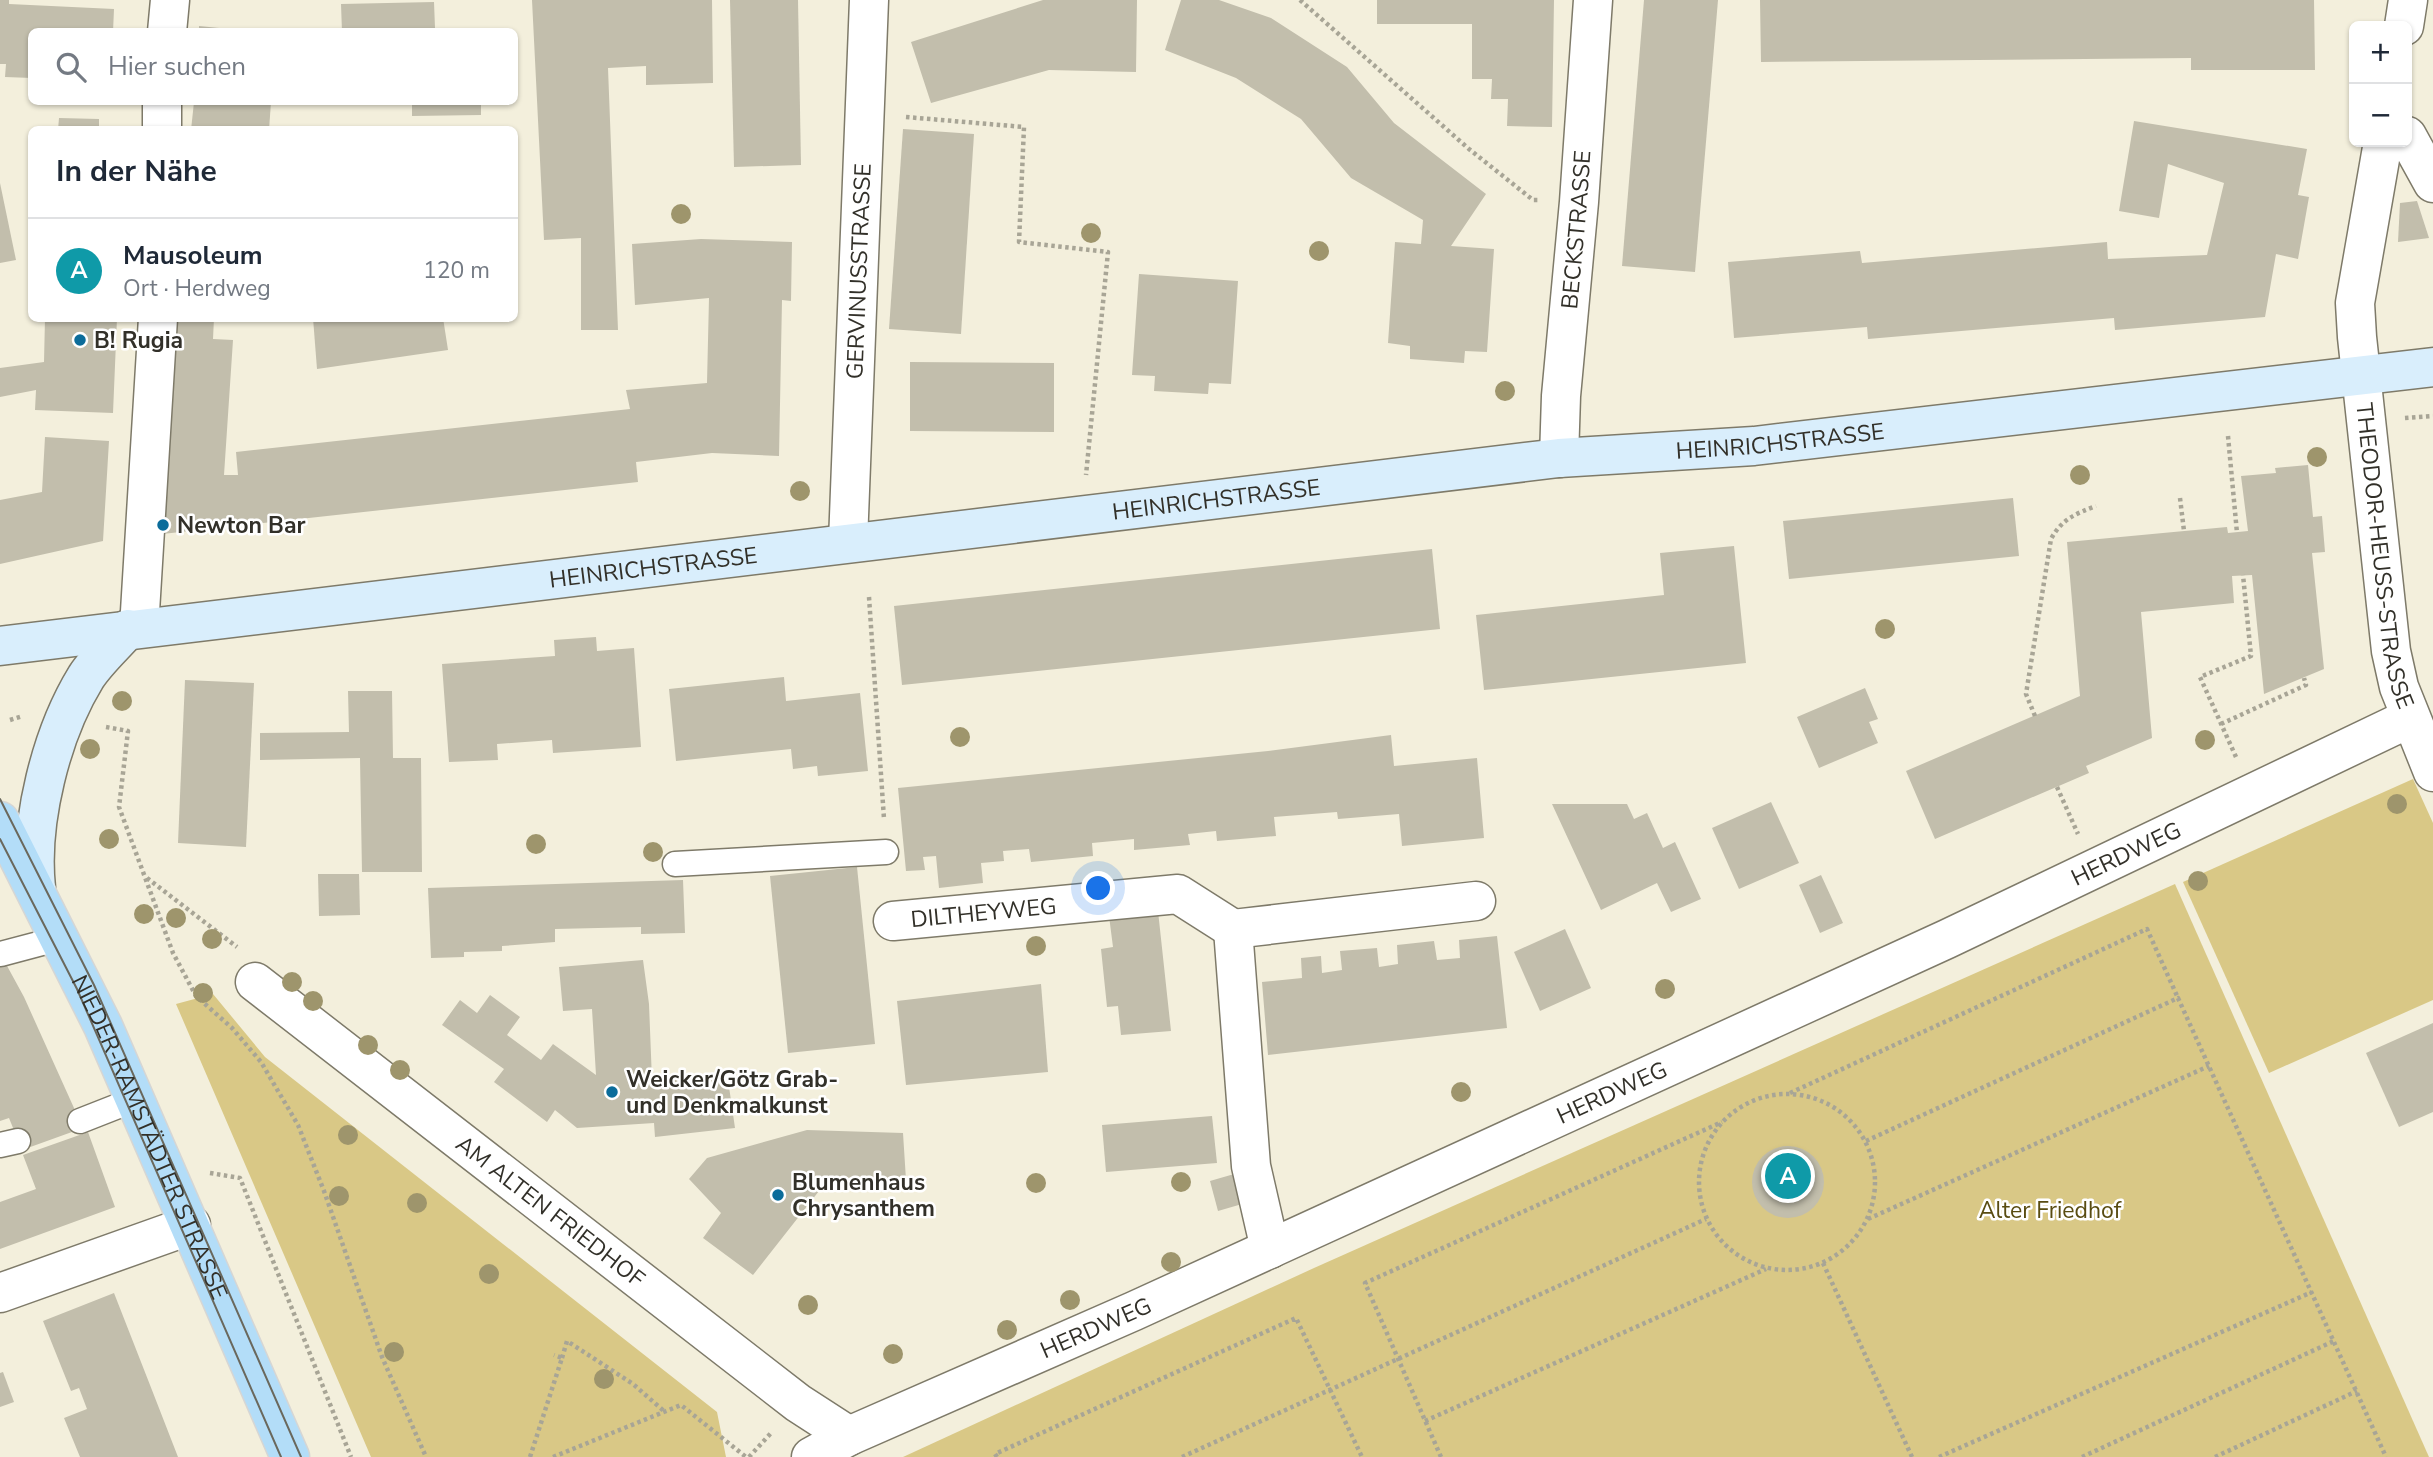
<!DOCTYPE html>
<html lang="de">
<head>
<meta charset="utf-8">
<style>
  :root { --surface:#fff; --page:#f2f2f3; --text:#1f2937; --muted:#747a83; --line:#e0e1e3; --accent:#111827 }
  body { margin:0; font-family:"Nunito Sans",sans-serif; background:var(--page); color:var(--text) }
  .controls { position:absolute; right:21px; top:21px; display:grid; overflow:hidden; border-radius:10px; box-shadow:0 2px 5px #0004 }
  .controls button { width:63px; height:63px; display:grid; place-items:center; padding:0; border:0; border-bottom:2px solid var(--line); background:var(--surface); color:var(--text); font:35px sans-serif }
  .you { position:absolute; left:1099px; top:889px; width:24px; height:24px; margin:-18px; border:5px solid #fff; border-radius:50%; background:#1a73e8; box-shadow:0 0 0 10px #1a73e833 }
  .badge { display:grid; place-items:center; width:46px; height:46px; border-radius:50%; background:var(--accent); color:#fff; font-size:23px; font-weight:700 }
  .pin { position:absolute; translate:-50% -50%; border:4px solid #fff; box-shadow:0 2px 7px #0006 }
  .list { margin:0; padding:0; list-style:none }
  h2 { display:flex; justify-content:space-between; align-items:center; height:91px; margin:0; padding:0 28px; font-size:30px }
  h2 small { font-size:23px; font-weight:400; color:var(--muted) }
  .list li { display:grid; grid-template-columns:46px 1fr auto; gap:21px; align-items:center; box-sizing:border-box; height:105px; padding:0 28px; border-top:2px solid var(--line) }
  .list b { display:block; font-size:26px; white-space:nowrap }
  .list p { margin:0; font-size:23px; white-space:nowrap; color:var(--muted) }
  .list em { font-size:23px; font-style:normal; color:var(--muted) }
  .icon { flex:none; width:38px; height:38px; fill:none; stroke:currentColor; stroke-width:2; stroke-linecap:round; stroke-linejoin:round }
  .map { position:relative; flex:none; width:2433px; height:1457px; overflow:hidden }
  .search { position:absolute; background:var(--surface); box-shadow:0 2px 5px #0004; left:28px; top:28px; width:490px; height:77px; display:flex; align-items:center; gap:18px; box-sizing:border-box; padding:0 24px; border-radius:10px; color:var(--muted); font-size:26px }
  .panel { position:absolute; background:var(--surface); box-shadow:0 2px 5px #0004; left:28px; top:126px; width:490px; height:196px; border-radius:10px }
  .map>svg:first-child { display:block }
  .green { fill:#d9c886 }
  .building { fill:#c2beac }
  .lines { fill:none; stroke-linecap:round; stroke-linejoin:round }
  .lane-casing { stroke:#7e7a69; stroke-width:27 }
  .street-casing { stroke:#7e7a69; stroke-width:41 }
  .secondary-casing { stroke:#7e7a69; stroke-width:41 }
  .primary-casing { stroke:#d6d6d4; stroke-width:41 }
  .path { stroke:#a8a596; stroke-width:4.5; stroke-dasharray:3.5 3.5; stroke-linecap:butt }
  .lane { stroke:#fff; stroke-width:24 }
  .street { stroke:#fff; stroke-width:38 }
  .secondary { stroke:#d9eefc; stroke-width:38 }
  .primary { stroke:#b3ddf8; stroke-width:38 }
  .tram { stroke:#6a685d; stroke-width:2 }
  .tree { fill:#9e956c }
  .poi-dot { fill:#0b6c9a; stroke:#fff; stroke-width:2.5 }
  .labels { text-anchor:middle; stroke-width:5; stroke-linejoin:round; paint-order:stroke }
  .street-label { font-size:23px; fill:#323029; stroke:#fff }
  .poi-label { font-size:23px; font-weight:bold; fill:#323029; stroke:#fff; text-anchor:start }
  .park-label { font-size:23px; fill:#594c11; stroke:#fff }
</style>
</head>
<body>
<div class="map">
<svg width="2433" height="1457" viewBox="0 0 2433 1457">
  <rect width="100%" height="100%" fill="#f3efdc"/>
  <g class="green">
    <path d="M 2413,779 L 2433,823 L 2433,1000 L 2269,1073 L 2183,882 Z"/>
    <path d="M 2175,884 L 2429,1457 L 903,1457 L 1314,1268 Z"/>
    <path d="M 213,994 L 265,1057 L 717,1412 L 726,1457 L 371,1457 L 176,1004 Z"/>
  </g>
  <g class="building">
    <path d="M 0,0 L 9,0 L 9,4 L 114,9 L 113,32 L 32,32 L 32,78 L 5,77 L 6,64 L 0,64 Z"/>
    <path d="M 532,0 L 712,0 L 713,83 L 646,85 L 646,66 L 608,68 L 618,330 L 581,330 L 581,238 L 544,240 Z"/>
    <path d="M 730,0 L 798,0 L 801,165 L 734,167 Z"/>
    <path d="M 1043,0 L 1137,0 L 1136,72 L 1049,70 L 931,103 L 911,42 Z"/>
    <path d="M 1181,0 L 1219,0 L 1271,18 L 1347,67 L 1394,123 L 1486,194 L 1451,246 L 1494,249 L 1487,352 L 1465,351 L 1464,363 L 1410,359 L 1410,346 L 1388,343 L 1395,242 L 1421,244 L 1423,220 L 1351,178 L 1301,119 L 1236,78 L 1165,50 Z"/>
    <path d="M 1377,0 L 1554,0 L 1552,127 L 1507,126 L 1508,99 L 1491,99 L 1492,79 L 1472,79 L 1472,24 L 1377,24 Z"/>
    <path d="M 1644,0 L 1718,0 L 1695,272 L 1622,266 Z"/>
    <path d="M 1760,0 L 2314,0 L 2315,70 L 2191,70 L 2191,58 L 1761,62 Z"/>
    <path d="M 434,2 L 435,28 L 480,28 L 480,32 L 342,32 L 341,4 Z"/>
    <path d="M 199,26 L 239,30 L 239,32 L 199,32 Z"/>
    <path d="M 194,102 L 271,102 L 269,130 L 191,130 Z"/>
    <path d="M 412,102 L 481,102 L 481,115 L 412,116 Z"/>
    <path d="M 59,118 L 99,119 L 99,130 L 58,130 Z"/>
    <path d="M 2134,121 L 2307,149 L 2298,195 L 2309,197 L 2298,259 L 2276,254 L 2265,317 L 2115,330 L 2114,318 L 1868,339 L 1867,327 L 1734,338 L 1728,262 L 1860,251 L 1862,263 L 2107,242 L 2108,259 L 2207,255 L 2224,183 L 2168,164 L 2159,218 L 2119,211 Z"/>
    <path d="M 903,129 L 974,134 L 961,334 L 889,329 Z"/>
    <path d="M 0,183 L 16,260 L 0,263 Z"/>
    <path d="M 2417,201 L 2429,238 L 2398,242 L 2400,203 Z"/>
    <path d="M 701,239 L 792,242 L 791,301 L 782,300 L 779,456 L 712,453 L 636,462 L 638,482 L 153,535 L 166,318 L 214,318 L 213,339 L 233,340 L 224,475 L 238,475 L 236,452 L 630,409 L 626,390 L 707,383 L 709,298 L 635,305 L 632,244 Z"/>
    <path d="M 1139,274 L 1238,281 L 1231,384 L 1209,383 L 1208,394 L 1154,391 L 1155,376 L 1132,375 Z"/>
    <path d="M 45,318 L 117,318 L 113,413 L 35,410 L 36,390 L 0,397 L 0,368 L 44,362 Z"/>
    <path d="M 313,318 L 443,318 L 448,350 L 317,369 Z"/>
    <path d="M 910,362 L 1054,363 L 1054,432 L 910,431 Z"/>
    <path d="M 45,437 L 109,441 L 103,541 L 0,564 L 0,500 L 42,492 Z"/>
    <path d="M 2308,465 L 2313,517 L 2322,516 L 2325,552 L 2312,553 L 2324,669 L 2264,694 L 2252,575 L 2232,576 L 2234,603 L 2141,612 L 2152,738 L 2086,766 L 2089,773 L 1935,839 L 1906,771 L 2080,696 L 2067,542 L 2227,527 L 2228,533 L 2248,531 L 2241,476 L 2276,473 L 2275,468 Z"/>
    <path d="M 2013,498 L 2019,556 L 1789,579 L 1783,521 Z"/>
    <path d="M 1734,546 L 1746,663 L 1484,690 L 1476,615 L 1664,595 L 1660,553 Z"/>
    <path d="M 1432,549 L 1440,629 L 902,685 L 894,606 Z"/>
    <path d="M 596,637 L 597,651 L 634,648 L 641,747 L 553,753 L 552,740 L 497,744 L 498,760 L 449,762 L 442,664 L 555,656 L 554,640 Z"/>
    <path d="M 784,677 L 786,701 L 860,693 L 868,771 L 818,776 L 817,766 L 793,769 L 791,749 L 676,761 L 669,689 Z"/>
    <path d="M 185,680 L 254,683 L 246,847 L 178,843 Z"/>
    <path d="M 1865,688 L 1878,719 L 1869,722 L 1878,743 L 1819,768 L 1797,717 Z"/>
    <path d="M 348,691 L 392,691 L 393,758 L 421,758 L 422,872 L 362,872 L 360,758 L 260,760 L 260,733 L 349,732 Z"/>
    <path d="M 1391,735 L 1394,766 L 1477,758 L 1484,838 L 1402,846 L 1399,814 L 1338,819 L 1337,812 L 1274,817 L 1276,836 L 1217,841 L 1216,831 L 1188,834 L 1190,845 L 1134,850 L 1134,839 L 1092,843 L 1093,856 L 1031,862 L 1029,849 L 1003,851 L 1004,861 L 981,863 L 983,883 L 939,888 L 936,856 L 923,857 L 925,870 L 906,871 L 898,788 L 1268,751 Z"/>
    <path d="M 1771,802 L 1799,863 L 1739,889 L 1712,828 Z"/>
    <path d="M 1552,804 L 1627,804 L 1634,819 L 1647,813 L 1663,848 L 1675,842 L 1701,899 L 1671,912 L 1657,883 L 1601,910 Z"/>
    <path d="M 857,867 L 875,1044 L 788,1053 L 770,876 Z"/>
    <path d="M 318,874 L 359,874 L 360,915 L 319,916 Z"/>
    <path d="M 1821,875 L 1843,923 L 1820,933 L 1799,885 Z"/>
    <path d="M 683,880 L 685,933 L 641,934 L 641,927 L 555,929 L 555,942 L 502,946 L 502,951 L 464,952 L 464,957 L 431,958 L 428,888 Z"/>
    <path d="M 1158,911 L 1171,1031 L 1121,1035 L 1118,1006 L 1107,1007 L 1101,949 L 1113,947 L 1109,916 Z"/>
    <path d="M 1565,929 L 1591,988 L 1540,1011 L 1514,952 Z"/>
    <path d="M 1497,936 L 1507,1028 L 1268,1055 L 1262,982 L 1302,978 L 1301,958 L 1321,956 L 1322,973 L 1342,970 L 1340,951 L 1377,948 L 1379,967 L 1398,964 L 1397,945 L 1434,941 L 1437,960 L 1460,958 L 1459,940 Z"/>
    <path d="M 0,953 L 24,997 L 83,1128 L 22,1150 L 9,1118 L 0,1121 Z"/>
    <path d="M 643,960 L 649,1004 L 652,1080 L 727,1073 L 735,1128 L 655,1137 L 654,1123 L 577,1128 L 555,1110 L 547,1122 L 494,1082 L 504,1069 L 442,1025 L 460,1000 L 477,1013 L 490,995 L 520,1017 L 507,1035 L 541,1060 L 553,1044 L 596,1075 L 592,1009 L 563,1011 L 559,967 Z"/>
    <path d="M 1041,984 L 1048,1072 L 906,1085 L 897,1001 Z"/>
    <path d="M 2433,1023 L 2433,1112 L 2399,1127 L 2366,1053 Z"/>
    <path d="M 1212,1116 L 1217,1163 L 1106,1172 L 1102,1125 Z"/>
    <path d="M 807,1130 L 903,1133 L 906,1180 L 830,1177 L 753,1275 L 703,1238 L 721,1213 L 689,1179 L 707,1158 Z"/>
    <path d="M 88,1132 L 115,1207 L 0,1249 L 0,1202 L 36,1189 L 23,1155 Z"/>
    <circle cx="1788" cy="1182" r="36"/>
    <path d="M 1241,1172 L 1249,1202 L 1218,1211 L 1210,1181 Z"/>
    <path d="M 114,1293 L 150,1385 L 178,1457 L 80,1457 L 64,1418 L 87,1409 L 79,1388 L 71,1391 L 43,1321 Z"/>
    <path d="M 3,1372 L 14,1402 L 0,1407 L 0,1373 Z"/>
  </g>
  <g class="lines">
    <g class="lane-casing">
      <g id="lane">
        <path d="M 675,864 L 886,852"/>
        <path d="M 1,954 L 61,938"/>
        <path d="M 80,1121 L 136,1099"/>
        <path d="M 0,1145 L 18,1141"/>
      </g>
    </g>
    <g class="street-casing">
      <g id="street">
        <path d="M 2404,26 L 2408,0"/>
        <path d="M 167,32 L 170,0"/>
        <path d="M 162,130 L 162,102"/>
        <path d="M 2407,136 L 2433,183"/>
        <path id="s1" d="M 2383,142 L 2355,303 L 2357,337 L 2391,651 L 2399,687 L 2433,772"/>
        <path id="s2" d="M 1559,458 L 1561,396 L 1579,202 L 1593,0"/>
        <path id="s3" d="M 848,542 L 869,0"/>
        <path d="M 139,628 L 158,318"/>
        <path id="s4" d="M 893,921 L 1178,894 L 1233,929 L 1476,901"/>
        <path d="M 1233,929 L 1251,1166 L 1270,1249"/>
        <path id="s5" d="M 255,982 L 798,1403 L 849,1436"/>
        <path d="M 0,1293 L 191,1225"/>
        <path id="s6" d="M 811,1457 L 849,1436 L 1134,1311 L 1947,939 L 2410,718"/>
      </g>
    </g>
    <g class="secondary-casing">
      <g id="secondary">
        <path id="s7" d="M 0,646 L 1559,458 L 1754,446 L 2433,367"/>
        <path d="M 36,888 C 29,822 51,734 86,677 C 97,660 115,644 128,629"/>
      </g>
    </g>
    <g class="primary-casing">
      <g id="primary">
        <path id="s8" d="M 0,821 L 103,1026 L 290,1457"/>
      </g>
    </g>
    <g class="path">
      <path d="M 1300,0 L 1469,149 L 1533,200 L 1540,200"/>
      <path d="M 906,117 L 1024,127 L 1019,242 L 1108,252 L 1086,475"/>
      <path d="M 2405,418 L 2433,416"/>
      <path d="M 2228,436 L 2237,533"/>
      <path d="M 2180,498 L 2184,531"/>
      <path d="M 869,597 L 884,819"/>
      <path d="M 2035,716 L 2026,694 L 2051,539 C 2062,519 2075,514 2096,506"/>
      <path d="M 10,720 L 23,716"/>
      <path d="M 2221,724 L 2306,685 L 2304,678"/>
      <path d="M 106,727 L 128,731 L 119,807 L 173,953 L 196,996 L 232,1028 L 261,1062 L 298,1125 L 324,1191 L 382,1357 L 426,1457"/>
      <path d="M 2236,757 L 2200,677 L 2251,656 L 2243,575"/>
      <path d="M 2057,787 L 2078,834"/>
      <path d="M 147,878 L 237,947"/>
      <path d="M 1790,1093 L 2147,929 L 2178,998"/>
      <circle cx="1787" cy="1182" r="88"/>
      <path d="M 1866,1141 L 2178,998 L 2386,1457"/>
      <path d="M 210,1173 L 240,1178 L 351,1457"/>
      <path d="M 1868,1219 L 2209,1066"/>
      <path d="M 1823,1263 L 1912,1457"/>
      <path d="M 562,1358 L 567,1341 L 633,1384 L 665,1412"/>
      <path d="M 1425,1421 L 1766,1269"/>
      <path d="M 530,1457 L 562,1358 L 554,1355"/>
      <path d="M 553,1457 L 681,1405 L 746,1457"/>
      <path d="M 749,1457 L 772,1432"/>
      <path d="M 997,1457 L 995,1454 L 1296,1318 L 1362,1457"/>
      <path d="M 1182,1457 L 1706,1219"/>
      <path d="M 1441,1457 L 1365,1283 L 1722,1122"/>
      <path d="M 1939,1457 L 2312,1292"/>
      <path d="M 2082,1457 L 2334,1341"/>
      <path d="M 2215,1457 L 2357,1391"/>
    </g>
    <use href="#lane" class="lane"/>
    <use href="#street" class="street"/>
    <use href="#secondary" class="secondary"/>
    <use href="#primary" class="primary"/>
    <g class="tram">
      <path d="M 0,799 L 94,985 L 301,1457"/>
      <path d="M 0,839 L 77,989 L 281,1457"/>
    </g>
  </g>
  <g class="tree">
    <circle cx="681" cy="214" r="10"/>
    <circle cx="1091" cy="233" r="10"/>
    <circle cx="1319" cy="251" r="10"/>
    <circle cx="1505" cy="391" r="10"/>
    <circle cx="2317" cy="457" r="10"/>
    <circle cx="2080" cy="475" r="10"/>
    <circle cx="800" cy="491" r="10"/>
    <circle cx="1885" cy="629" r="10"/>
    <circle cx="122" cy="701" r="10"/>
    <circle cx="960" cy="737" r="10"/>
    <circle cx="2205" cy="740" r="10"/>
    <circle cx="90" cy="749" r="10"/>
    <circle cx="2397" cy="804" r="10"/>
    <circle cx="109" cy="839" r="10"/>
    <circle cx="536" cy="844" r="10"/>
    <circle cx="653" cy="852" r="10"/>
    <circle cx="2198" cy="881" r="10"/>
    <circle cx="144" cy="914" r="10"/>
    <circle cx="176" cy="918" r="10"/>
    <circle cx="212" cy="939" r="10"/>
    <circle cx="1036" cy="946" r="10"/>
    <circle cx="292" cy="982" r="10"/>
    <circle cx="1665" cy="989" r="10"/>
    <circle cx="203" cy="993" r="10"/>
    <circle cx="313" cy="1001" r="10"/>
    <circle cx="368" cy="1045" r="10"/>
    <circle cx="400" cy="1070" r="10"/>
    <circle cx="1461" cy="1092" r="10"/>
    <circle cx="348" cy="1135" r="10"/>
    <circle cx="1181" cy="1182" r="10"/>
    <circle cx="1036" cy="1183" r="10"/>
    <circle cx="339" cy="1196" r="10"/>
    <circle cx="417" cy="1203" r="10"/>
    <circle cx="1171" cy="1262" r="10"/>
    <circle cx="489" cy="1274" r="10"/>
    <circle cx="1070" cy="1300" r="10"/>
    <circle cx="808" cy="1305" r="10"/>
    <circle cx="1007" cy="1330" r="10"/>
    <circle cx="394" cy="1352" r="10"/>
    <circle cx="893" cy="1354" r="10"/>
    <circle cx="604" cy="1379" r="10"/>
  </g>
  <g class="poi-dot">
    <circle cx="80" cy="340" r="7"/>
    <circle cx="163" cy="525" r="7"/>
    <circle cx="612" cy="1092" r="7"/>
    <circle cx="778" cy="1195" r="7"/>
  </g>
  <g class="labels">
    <g class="street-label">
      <text dy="8" stroke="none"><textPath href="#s2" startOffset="229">BECKSTRASSE</textPath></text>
      <text dy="8" stroke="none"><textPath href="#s3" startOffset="271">GERVINUSSTRASSE</textPath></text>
      <text dy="8" stroke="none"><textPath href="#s7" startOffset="1792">HEINRICHSTRASSE</textPath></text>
      <text dy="8" stroke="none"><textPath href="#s7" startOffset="1225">HEINRICHSTRASSE</textPath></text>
      <text dy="8" stroke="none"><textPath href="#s1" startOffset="418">THEODOR-HEUSS-STRASSE</textPath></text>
      <text dy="8" stroke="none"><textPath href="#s7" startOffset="658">HEINRICHSTRASSE</textPath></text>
      <text dy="8" stroke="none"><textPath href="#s6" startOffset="1447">HERDWEG</textPath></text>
      <text dy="8" stroke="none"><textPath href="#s4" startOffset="91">DILTHEYWEG</textPath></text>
      <text dy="8" stroke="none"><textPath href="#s6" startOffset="880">HERDWEG</textPath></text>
      <text dy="8" stroke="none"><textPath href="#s8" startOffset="350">NIEDER-RAMSTÄDTER STRASSE</textPath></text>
      <text dy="8" stroke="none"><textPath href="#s5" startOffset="374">AM ALTEN FRIEDHOF</textPath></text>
      <text dy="8" stroke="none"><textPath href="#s6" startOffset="313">HERDWEG</textPath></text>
    </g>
    <g class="poi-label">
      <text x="94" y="348">B! Rugia</text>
      <text x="177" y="533">Newton Bar</text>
      <text x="626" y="1087">Weicker/Götz Grab-<tspan x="626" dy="26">und Denkmalkunst</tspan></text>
      <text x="792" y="1190">Blumenhaus<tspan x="792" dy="26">Chrysanthem</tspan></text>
    </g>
    <g class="park-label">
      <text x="2050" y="1218">Alter Friedhof</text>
    </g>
  </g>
</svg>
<div class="controls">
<button>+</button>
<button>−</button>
</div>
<div class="you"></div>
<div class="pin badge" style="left:1788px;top:1176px;background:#0f9aa8">A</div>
<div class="search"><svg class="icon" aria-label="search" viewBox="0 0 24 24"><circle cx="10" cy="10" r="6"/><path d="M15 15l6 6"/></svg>Hier suchen</div>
<section class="panel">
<h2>In der Nähe<small></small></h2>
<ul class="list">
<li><span class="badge" style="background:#0f9aa8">A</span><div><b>Mausoleum</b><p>Ort · Herdweg</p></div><em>120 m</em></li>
</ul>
</section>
</div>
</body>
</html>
